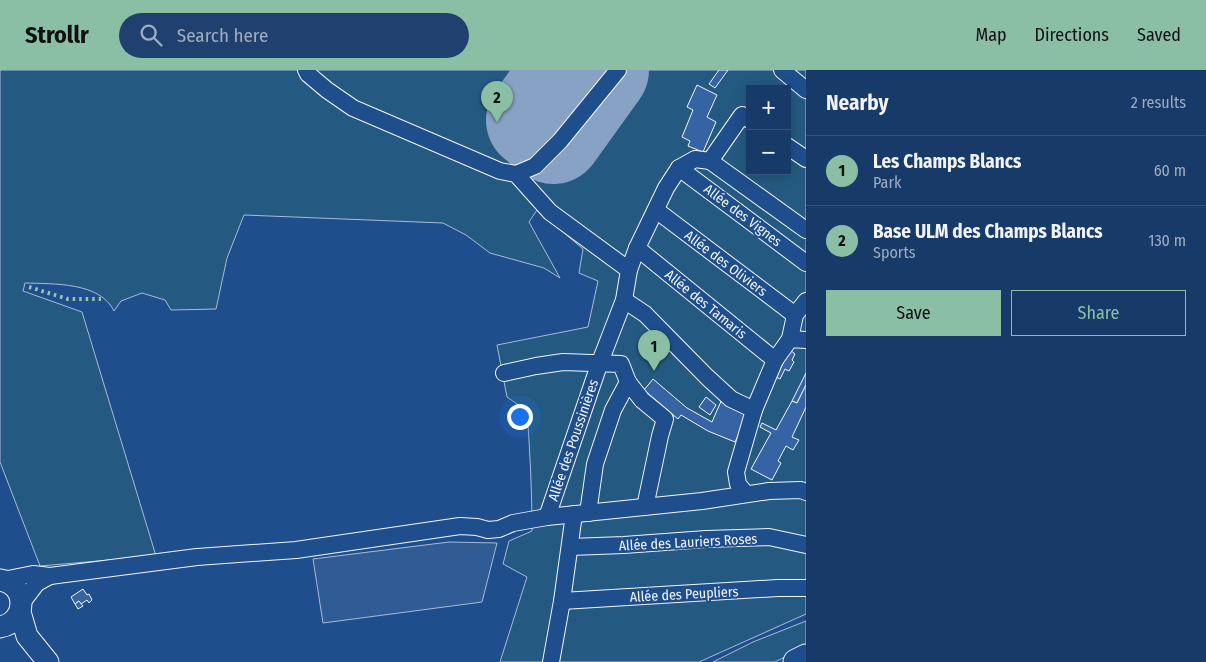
<!DOCTYPE html>
<html lang="en">
<head>
<meta charset="utf-8">
<style>
  :root { --surface:#173a69; --page:#20416f; --text:#f1f3f6; --muted:#9eadc0; --line:#36547d; --accent:#8abfa5 }
  body { margin:0; font-family:"Fira Sans Condensed",sans-serif; background:var(--page); color:var(--text) }
  .controls { position:absolute; right:15px; top:15px; display:grid; overflow:hidden; border-radius:0px; box-shadow:0 2px 12px #0003 }
  .controls button { width:45px; height:45px; display:grid; place-items:center; padding:0; border:0; border-bottom:1px solid var(--line); background:var(--surface); color:var(--text); font:25px sans-serif }
  .you { position:absolute; left:519px; top:346px; width:18px; height:18px; margin:-12px; border:4px solid #fff; border-radius:50%; background:#1a73e8; box-shadow:0 0 0 8px #1a73e833 }
  .badge { display:grid; place-items:center; width:32px; height:32px; border-radius:50%; background:var(--accent); color:#111; font-size:16px; font-weight:700 }
  .pin { position:absolute; translate:-50% -41px; filter:drop-shadow(0 1px 2px #0008) }
  .pin::after { content:''; position:absolute; top:26px; width:18px; height:15px; background:inherit; clip-path:polygon(0 0,100% 0,50% 100%) }
  .list { margin:0; padding:0; list-style:none }
  h2 { display:flex; justify-content:space-between; align-items:center; height:65px; margin:0; padding:0 20px; font-size:21px }
  h2 small { font-size:16px; font-weight:400; color:var(--muted) }
  .list li { display:grid; grid-template-columns:32px 1fr auto; gap:15px; align-items:center; box-sizing:border-box; height:70px; padding:0 20px; border-top:1px solid var(--line) }
  .list b { display:block; font-size:19px; white-space:nowrap }
  .list p { margin:0; font-size:16px; white-space:nowrap; color:var(--muted) }
  .list em { font-size:16px; font-style:normal; color:var(--muted) }
  .actions { display:flex; gap:10px; padding:15px 20px }
  .actions a { flex:1; padding:11px 0; border:1px solid var(--accent); border-radius:0px; text-align:center; font-size:18px; color:var(--accent) }
  .actions .main { background:var(--accent); color:#111 }
  .icon { flex:none; width:28px; height:28px; fill:none; stroke:currentColor; stroke-width:2; stroke-linecap:round; stroke-linejoin:round }
  .map { position:relative; flex:none; width:806px; height:592px; overflow:hidden }
  header { display:flex; align-items:center; gap:30px; box-sizing:border-box; height:70px; padding:0 25px; background:var(--accent); color:#111 }
  header strong { font-size:24px }
  nav { display:flex; gap:28px; margin-inline-start:auto; font-size:18px }
  .search { width:350px; height:45px; background:var(--page); display:flex; align-items:center; gap:12px; box-sizing:border-box; padding:0 18px; border-radius:28px; color:var(--muted); font-size:19px }
  main { display:flex }
  aside { flex:1; background:var(--surface) }
  .map>svg:first-child { display:block }
  .green { fill:#245a82; stroke:#a8bbd7; fill-rule:evenodd }
  .parking { fill:#305b95; stroke:#a8bbd7 }
  .lines { fill:none; stroke-linecap:round; stroke-linejoin:round }
  .runway { stroke:#88a2c6; stroke-width:100 }
  .building { fill:#3563a3; stroke:#f2f6ff }
  .minor-casing { stroke:#f2f6ff; stroke-width:18 }
  .major-casing { stroke:#f2f6ff; stroke-width:23 }
  .highway-casing { stroke:#f2f6ff; stroke-width:27 }
  .minor { stroke:#1f4e8c; stroke-width:16 }
  .major { stroke:#1f4e8c; stroke-width:21 }
  .highway { stroke:#1f4e8c; stroke-width:25 }
  .hedge { stroke:#97c8a6; stroke-width:4; stroke-dasharray:2.5 4; stroke-linecap:butt }
  .labels { text-anchor:middle; stroke-width:4; stroke-linejoin:round; paint-order:stroke }
  .street-label { font-size:14px; fill:#f2f6ff; stroke:#1f4e8c }
</style>
</head>
<body>
<header>
<strong>Strollr</strong>
<div class="search"><svg class="icon" aria-label="search" viewBox="0 0 24 24"><circle cx="10" cy="10" r="6"/><path d="M15 15l6 6"/></svg>Search here</div>
<nav><a>Map</a><a>Directions</a><a>Saved</a></nav>
</header>
<main>
<div class="map">
<svg width="806" height="592" viewBox="0 0 806 592">
  <rect width="100%" height="100%" fill="#1f4e8c"/>
  <g class="green">
    <path d="M 0,0 L 806,0 L 806,544 L 699,592 L 500,592 L 527,507 L 503,494 L 509,471 L 532,461 C 532,421 530,381 527,341 L 507,327 L 497,275 L 588,257 L 598,211 L 579,203 L 583,179 L 537,140 L 529,152 L 560,208 L 544,198 L 490,183 L 466,165 L 443,153 L 244,145 L 227,188 L 216,239 L 171,240 L 165,230 L 142,223 L 121,231 L 114,241 C 100,212 54,214 25,213 L 23,221 L 82,242 L 156,486 L 40,496 L 0,392 ZM 750,19 L 787,19 L 787,101 L 750,101 Z"/>
    <path d="M 806,551 L 806,576 L 775,592 L 713,592 L 753,572 Z"/>
  </g>
  <path class="parking" d="M 449,472 L 497,473 L 482,532 L 323,553 L 313,489 Z"/>
  <g class="lines">
    <path class="runway" d="M 572,0 L 536,50 L 553,64 L 599,0"/>
  </g>
  <g class="building">
    <path d="M 719,0 L 728,0 L 715,18 L 709,14 Z"/>
    <path d="M 697,15 L 717,25 L 707,47 L 716,52 L 703,82 L 688,76 L 690,71 L 682,67 L 693,40 L 687,37 Z"/>
    <path d="M 790,280 L 795,284 L 792,290 L 794,292 L 789,301 L 785,299 L 780,309 L 776,307 Z"/>
    <path d="M 806,303 L 806,315 L 797,333 L 792,331 Z"/>
    <path d="M 653,309 L 687,338 L 712,352 L 722,329 L 748,344 L 735,372 L 708,361 L 681,345 L 678,349 L 644,320 Z"/>
    <path d="M 806,315 L 806,337 L 792,367 L 799,370 L 793,380 L 786,376 L 778,391 L 781,393 L 772,410 L 751,399 L 771,363 L 760,357 L 762,353 L 776,360 L 792,331 L 797,333 Z"/>
    <path d="M 706,327 L 716,335 L 710,345 L 699,337 Z"/>
    <path d="M 83,519 L 87,525 L 89,524 L 92,530 L 89,533 L 87,530 L 81,534 L 79,531 L 75,534 L 71,527 Z"/>
    <path d="M 79,531 L 83,536 L 78,539 L 75,534 Z"/>
  </g>
  <g class="lines">
    <g class="minor-casing">
      <g id="minor">
        <path d="M 306,0 L 308,4 L 327,20 L 353,38 L 500,101 L 516,104 L 550,142 L 629,200"/>
        <path d="M 782,0 L 806,20"/>
        <path d="M 787,76 L 806,89"/>
        <path d="M 710,91 L 806,160"/>
        <path d="M 679,98 L 806,193"/>
        <path d="M 516,104 L 535,96 L 560,71 L 618,0"/>
        <path d="M 656,140 L 795,245"/>
        <path d="M 637,178 L 775,290"/>
        <path d="M 624,230 L 645,244 L 707,307 L 731,329 L 754,340"/>
        <path d="M 790,269 L 795,245 L 806,231"/>
        <path d="M 504,303 L 536,296 L 563,292 L 621,294 L 628,312"/>
        <path d="M 746,424 L 738,414 L 736,402 L 754,340 L 775,290 L 790,269 L 806,270"/>
        <path d="M 588,443 L 595,394 L 613,340 L 628,312 L 642,330 L 665,349 L 660,366 L 645,437"/>
        <path d="M 547,447 L 600,292 L 624,230 L 629,200 L 637,178 L 666,118 L 679,98 L 695,89 L 710,91 L 742,45 L 750,50"/>
        <path d="M 570,477 L 624,475 L 706,469 L 769,467 L 806,475"/>
        <path d="M 3,510 L 33,504 L 50,506 L 197,487 L 296,480 L 460,456 L 477,457 L 488,460 L 499,459 L 513,453 L 547,447 L 702,431 L 769,421 L 801,420 L 806,422"/>
        <path d="M 562,531 L 778,518 L 806,518"/>
        <path d="M 21,534 L 37,513 L 50,506"/>
        <path d="M 551,592 L 562,531 L 574,444"/>
      </g>
    </g>
    <g class="major-casing">
      <g id="major">
        <path d="M 0,510 C 28,514 28,552 0,557"/>
        <path d="M 20,542 L 27,566 L 48,592"/>
      </g>
    </g>
    <g class="highway-casing">
      <path id="highway" d="M 796,592 L 806,587"/>
    </g>
    <use href="#minor" class="minor"/>
    <use href="#major" class="major"/>
    <use href="#highway" class="highway"/>
    <path class="hedge" d="M 29,217 L 68,229 L 101,229"/>
  </g>
  <g class="labels">
    <g class="street-label">
      <text transform="translate(743 145) rotate(37)" y="5">Allée des Vignes</text>
      <text transform="translate(726 193) rotate(37)" y="5">Allée des Oliviers</text>
      <text transform="translate(706 234) rotate(39)" y="5">Allée des Tamaris</text>
      <text transform="translate(573 370) rotate(-71)" y="5">Allée des Poussinières</text>
      <text transform="translate(688 472) rotate(-3)" y="5">Allée des Lauriers Roses</text>
      <text transform="translate(684 524) rotate(-3)" y="5">Allée des Peupliers</text>
    </g>
  </g>
</svg>
<div class="controls">
<button>+</button>
<button>−</button>
</div>
<div class="you"></div>
<div class="pin badge" style="left:654px;top:301px">1</div>
<div class="pin badge" style="left:497px;top:52px">2</div>
</div>
<aside>
<h2>Nearby<small>2 results</small></h2>
<ul class="list">
<li><span class="badge">1</span><div><b>Les Champs Blancs</b><p>Park</p></div><em>60 m</em></li>
<li><span class="badge">2</span><div><b>Base ULM des Champs Blancs</b><p>Sports</p></div><em>130 m</em></li>
</ul>
<div class="actions"><a class="main">Save</a><a>Share</a></div>
</aside>
</main>
</body>
</html>
